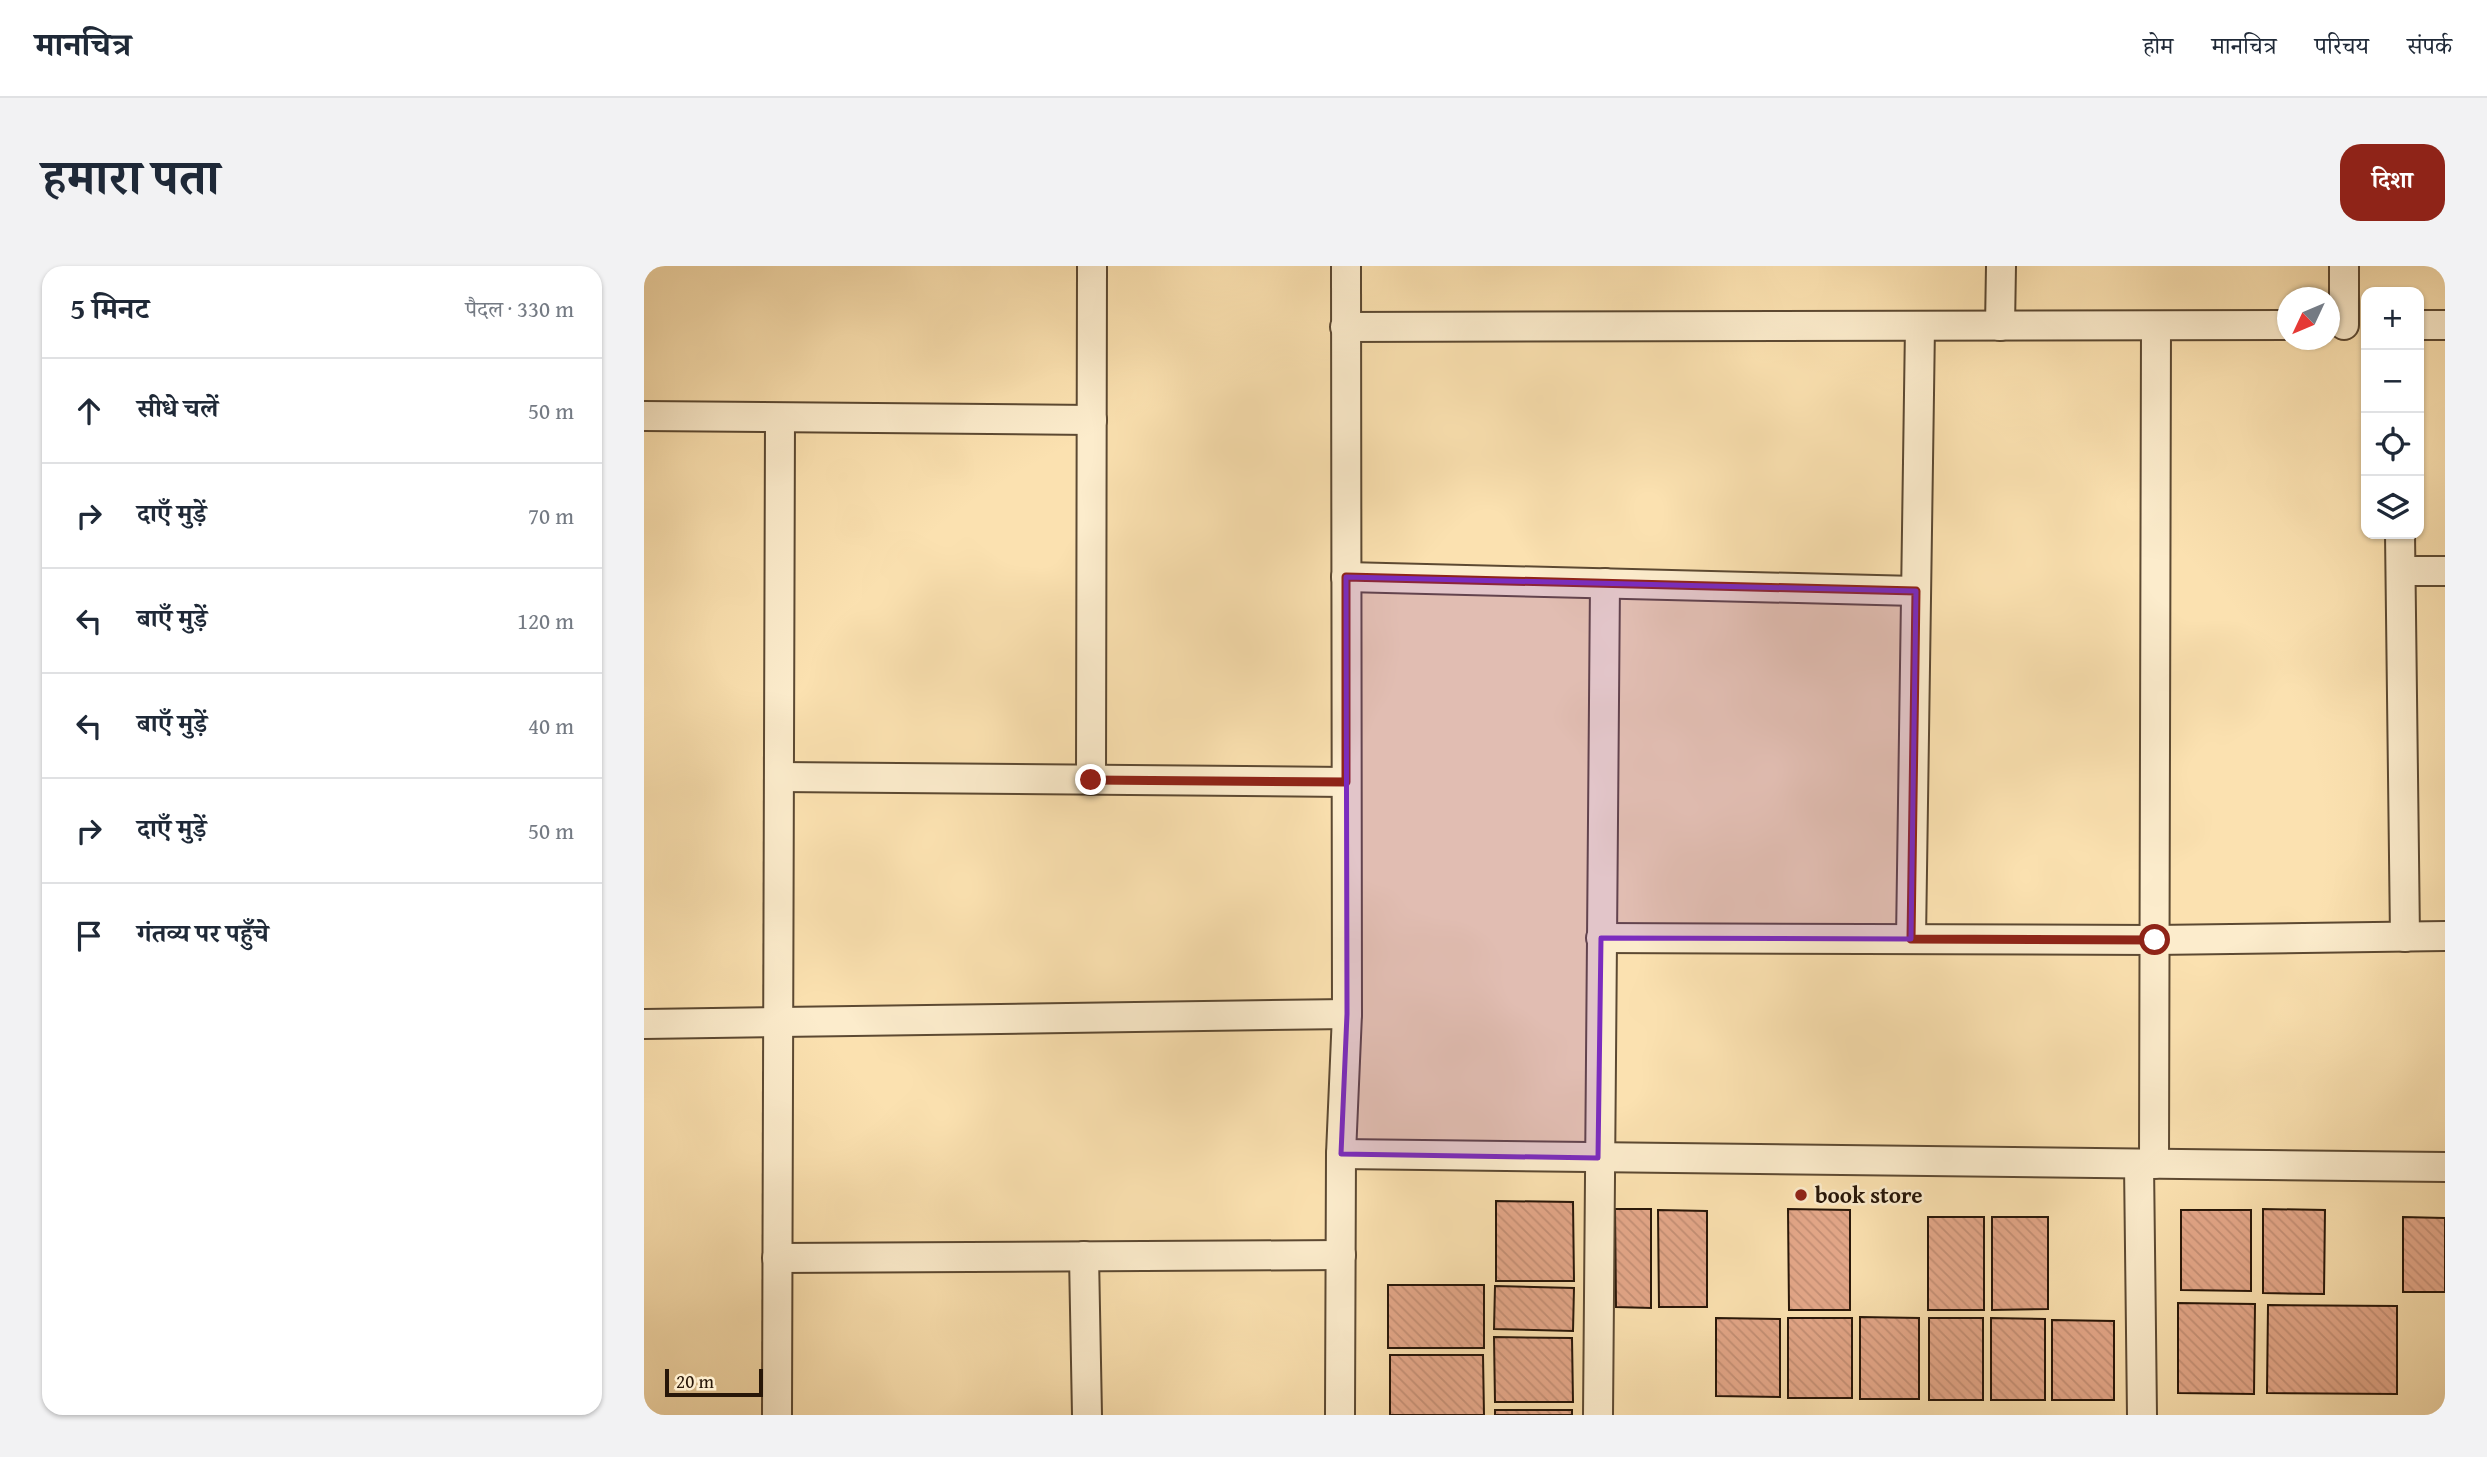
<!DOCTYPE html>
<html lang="hi">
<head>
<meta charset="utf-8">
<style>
  :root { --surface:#fff; --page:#f2f2f3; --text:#1f2937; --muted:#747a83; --line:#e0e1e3; --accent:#8f2418 }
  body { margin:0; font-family:"Gentium Book Plus","Noto Serif Devanagari",serif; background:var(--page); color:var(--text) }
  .controls { position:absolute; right:21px; top:21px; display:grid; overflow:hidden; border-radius:14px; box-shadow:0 2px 5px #0004 }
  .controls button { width:63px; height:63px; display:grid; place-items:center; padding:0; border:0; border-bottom:2px solid var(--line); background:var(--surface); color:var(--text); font:35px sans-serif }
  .compass { position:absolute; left:1633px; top:21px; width:63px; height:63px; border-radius:50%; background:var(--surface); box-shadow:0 2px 5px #0004; rotate:226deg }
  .scale { position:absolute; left:21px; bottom:18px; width:98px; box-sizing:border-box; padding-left:7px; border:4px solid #271608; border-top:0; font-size:19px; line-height:24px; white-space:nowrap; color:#271608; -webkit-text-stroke:5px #fceccc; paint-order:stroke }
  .stop { position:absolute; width:21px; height:21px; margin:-16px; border:5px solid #8f2418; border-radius:50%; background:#fff }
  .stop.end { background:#8f2418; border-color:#fff; box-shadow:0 2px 7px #0008 }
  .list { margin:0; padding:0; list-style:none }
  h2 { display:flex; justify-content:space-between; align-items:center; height:91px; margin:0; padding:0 28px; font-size:30px }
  h2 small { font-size:23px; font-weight:400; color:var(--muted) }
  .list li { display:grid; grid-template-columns:46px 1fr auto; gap:21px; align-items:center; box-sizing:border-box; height:105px; padding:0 28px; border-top:2px solid var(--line) }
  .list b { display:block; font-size:26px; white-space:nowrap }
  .list em { font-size:23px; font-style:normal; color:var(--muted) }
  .icon { flex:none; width:38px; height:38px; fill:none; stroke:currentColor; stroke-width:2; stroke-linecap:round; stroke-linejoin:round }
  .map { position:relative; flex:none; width:1801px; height:1149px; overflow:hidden; border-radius:21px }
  header { display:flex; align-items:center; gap:42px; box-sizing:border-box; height:98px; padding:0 35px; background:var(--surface); border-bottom:2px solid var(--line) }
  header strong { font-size:33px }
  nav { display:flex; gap:38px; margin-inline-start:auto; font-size:24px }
  .intro { display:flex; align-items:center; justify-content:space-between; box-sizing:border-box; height:168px; padding:0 42px }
  h1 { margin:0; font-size:49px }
  .button { padding:18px 32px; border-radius:21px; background:var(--accent); color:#fff; font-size:24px; font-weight:700 }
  main { display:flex; gap:42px; padding:0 42px }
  aside { flex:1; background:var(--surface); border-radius:21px; box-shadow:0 2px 5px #0004 }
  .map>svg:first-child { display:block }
  .building { fill:url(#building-back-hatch); stroke:#271608; stroke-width:2 }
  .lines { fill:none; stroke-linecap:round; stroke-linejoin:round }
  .street-casing { stroke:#5c4932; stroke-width:32 }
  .street { stroke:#fceccc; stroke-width:28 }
  .route { stroke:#8f2418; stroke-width:9 }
  .marked { fill:#7b2cbf; fill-opacity:0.2; stroke:#7b2cbf; stroke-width:5; stroke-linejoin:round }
  .poi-dot { fill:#8f2418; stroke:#fceccc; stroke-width:2.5 }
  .labels { text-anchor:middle; stroke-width:5; stroke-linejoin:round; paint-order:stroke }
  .poi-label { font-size:23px; font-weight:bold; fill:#271608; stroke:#fceccc; text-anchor:start }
</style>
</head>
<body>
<header>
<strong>मानचित्र</strong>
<nav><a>होम</a><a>मानचित्र</a><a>परिचय</a><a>संपर्क</a></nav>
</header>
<div class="intro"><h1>हमारा पता</h1><a class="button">दिशा</a></div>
<main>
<aside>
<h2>5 मिनट<small>पैदल · 330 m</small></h2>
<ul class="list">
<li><svg class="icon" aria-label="ahead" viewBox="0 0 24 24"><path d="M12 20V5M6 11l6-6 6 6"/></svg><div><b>सीधे चलें</b></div><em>50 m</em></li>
<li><svg class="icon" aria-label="right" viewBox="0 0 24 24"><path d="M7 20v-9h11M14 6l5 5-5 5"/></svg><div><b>दाएँ मुड़ें</b></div><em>70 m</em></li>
<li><svg class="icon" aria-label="left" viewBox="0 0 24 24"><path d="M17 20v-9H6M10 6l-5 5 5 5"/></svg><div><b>बाएँ मुड़ें</b></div><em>120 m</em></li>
<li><svg class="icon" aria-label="left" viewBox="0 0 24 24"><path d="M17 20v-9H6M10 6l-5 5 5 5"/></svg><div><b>बाएँ मुड़ें</b></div><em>40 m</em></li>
<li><svg class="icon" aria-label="right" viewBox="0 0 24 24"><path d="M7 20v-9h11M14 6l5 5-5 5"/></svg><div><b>दाएँ मुड़ें</b></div><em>50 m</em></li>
<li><svg class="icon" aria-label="arrive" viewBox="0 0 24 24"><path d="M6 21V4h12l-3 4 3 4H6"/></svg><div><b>गंतव्य पर पहुँचे</b></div></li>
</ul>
</aside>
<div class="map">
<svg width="1801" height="1149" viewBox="0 0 1801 1149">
  <defs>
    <pattern id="building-back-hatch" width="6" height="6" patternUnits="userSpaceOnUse" patternTransform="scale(1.75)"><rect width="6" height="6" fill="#e4a789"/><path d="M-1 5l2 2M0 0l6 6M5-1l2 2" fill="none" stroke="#c48f75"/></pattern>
  </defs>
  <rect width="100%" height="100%" fill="#fbe1b0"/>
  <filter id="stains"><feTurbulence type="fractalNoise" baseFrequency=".00286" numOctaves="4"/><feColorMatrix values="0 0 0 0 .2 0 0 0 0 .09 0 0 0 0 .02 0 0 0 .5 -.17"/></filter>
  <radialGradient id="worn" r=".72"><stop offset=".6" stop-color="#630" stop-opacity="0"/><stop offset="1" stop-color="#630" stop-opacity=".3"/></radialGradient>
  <g class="building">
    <path d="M 852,935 L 929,936 L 930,1015 L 852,1015 Z"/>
    <path d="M 971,943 L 1007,943 L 1007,1042 L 972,1041 Z"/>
    <path d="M 1144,943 L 1206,944 L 1206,1044 L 1145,1044 Z"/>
    <path d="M 1619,943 L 1681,944 L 1680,1028 L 1619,1027 Z"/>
    <path d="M 1014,944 L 1063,945 L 1063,1041 L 1015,1041 Z"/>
    <path d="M 1537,944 L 1607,944 L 1607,1025 L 1537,1024 Z"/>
    <rect x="1284" y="951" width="56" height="93"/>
    <path d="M 1348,951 L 1404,951 L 1404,1043 L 1348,1044 Z"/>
    <path d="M 1759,951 L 1801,952 L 1801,1026 L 1759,1026 Z"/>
    <rect x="744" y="1019" width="96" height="63"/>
    <path d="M 851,1020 L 930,1022 L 929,1065 L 850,1063 Z"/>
    <path d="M 1534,1037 L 1611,1038 L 1610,1128 L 1534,1127 Z"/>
    <path d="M 1624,1039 L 1753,1040 L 1753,1128 L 1623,1127 Z"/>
    <path d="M 1216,1051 L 1275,1052 L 1275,1133 L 1216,1133 Z"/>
    <path d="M 1072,1052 L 1136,1053 L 1136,1131 L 1072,1130 Z"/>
    <rect x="1144" y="1052" width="64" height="80"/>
    <rect x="1285" y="1052" width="54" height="82"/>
    <path d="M 1347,1052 L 1401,1053 L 1401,1134 L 1347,1134 Z"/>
    <path d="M 1408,1054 L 1470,1055 L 1470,1134 L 1408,1134 Z"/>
    <path d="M 850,1071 L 928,1072 L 929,1136 L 851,1136 Z"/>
    <path d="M 746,1089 L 839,1089 L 840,1149 L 746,1149 Z"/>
    <rect x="851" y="1144" width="77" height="5"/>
  </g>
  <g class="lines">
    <g class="street-casing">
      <g id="street">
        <path d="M 1700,0 L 1700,59"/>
        <path d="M 1775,59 L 1801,59"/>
        <path d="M 1356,60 L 1357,0"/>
        <path d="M 701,61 L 1644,59"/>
        <path d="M 0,150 L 448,154"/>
        <path d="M 1756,268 L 1761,671"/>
        <path d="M 1757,305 L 1801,305"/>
        <path d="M 702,311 L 1272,325"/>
        <path d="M 135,511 L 702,516"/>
        <path d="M 447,514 L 448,0"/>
        <path d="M 957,672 L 1511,674 L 1801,670"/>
        <path d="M 1267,673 L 1276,60"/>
        <path d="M 0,758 L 703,748"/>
        <path d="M 697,888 L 1801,901"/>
        <path d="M 1495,898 L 1498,1149"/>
        <path d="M 1510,898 L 1512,60"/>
        <path d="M 440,990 L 443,1149"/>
        <path d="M 133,992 L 697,989"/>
        <path d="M 133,1149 L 136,152"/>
        <path d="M 696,1149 L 697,888 L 703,748 L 702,0"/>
        <path d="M 954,1149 L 961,317"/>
      </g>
    </g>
    <use href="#street" class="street"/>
  </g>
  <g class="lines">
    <path class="route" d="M 447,514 L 702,516 L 702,311 L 1272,325 L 1267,673 L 1511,674"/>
  </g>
  <path class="marked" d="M 702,311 L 1272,325 L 1267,673 L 957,672 L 954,892 L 697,888 L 703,748 Z"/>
  <circle class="poi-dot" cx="1157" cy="929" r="7"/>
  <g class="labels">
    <g class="poi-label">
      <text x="1171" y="937">book store</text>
    </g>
  </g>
  <rect width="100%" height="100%" filter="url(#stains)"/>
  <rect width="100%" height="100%" fill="url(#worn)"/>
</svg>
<div class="controls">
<button>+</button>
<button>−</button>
<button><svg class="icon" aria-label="locate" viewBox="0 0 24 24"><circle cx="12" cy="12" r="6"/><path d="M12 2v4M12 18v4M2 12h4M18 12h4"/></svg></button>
<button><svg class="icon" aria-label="layers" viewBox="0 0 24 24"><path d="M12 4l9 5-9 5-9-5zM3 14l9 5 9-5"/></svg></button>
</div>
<svg class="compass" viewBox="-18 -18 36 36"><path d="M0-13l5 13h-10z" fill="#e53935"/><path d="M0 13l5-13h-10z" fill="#747a83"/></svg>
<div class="scale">20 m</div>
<div class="stop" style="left:1511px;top:674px"></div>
<div class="stop end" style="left:447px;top:514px"></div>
</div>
</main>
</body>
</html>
